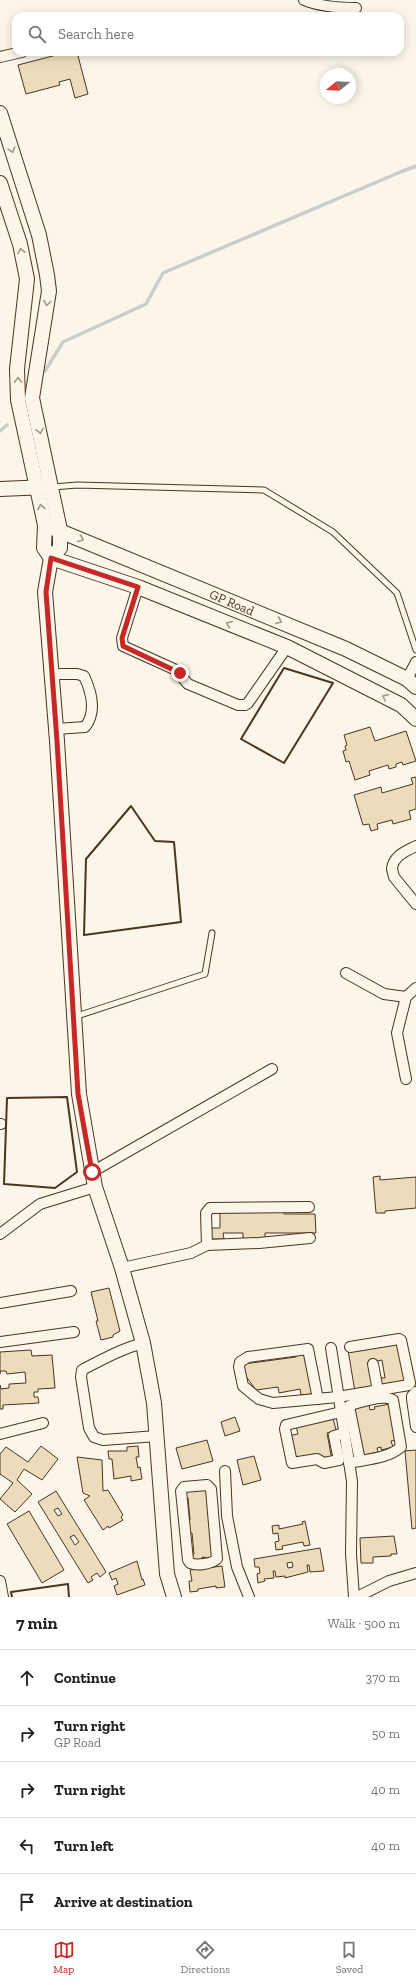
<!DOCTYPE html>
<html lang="en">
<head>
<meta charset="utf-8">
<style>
  :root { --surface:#fff; --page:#f6f6f6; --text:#222; --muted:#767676; --line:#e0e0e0; --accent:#c62828 }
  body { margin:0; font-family:"Zilla Slab",serif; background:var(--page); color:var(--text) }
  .compass { position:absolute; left:320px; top:68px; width:36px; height:36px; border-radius:50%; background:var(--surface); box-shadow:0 2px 10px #0003; rotate:252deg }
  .stop { position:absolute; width:12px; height:12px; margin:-9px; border:3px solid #c62828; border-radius:50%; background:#fff }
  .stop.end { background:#c62828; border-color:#fff; box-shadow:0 1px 4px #0008 }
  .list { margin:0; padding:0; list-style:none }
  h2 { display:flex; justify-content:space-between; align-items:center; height:52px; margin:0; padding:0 16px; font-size:17px }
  h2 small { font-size:13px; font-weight:400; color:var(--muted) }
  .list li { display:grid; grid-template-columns:26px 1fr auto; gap:12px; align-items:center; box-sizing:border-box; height:56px; padding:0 16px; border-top:1px solid var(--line) }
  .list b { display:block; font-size:15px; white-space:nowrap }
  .list p { margin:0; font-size:13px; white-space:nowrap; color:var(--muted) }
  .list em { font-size:13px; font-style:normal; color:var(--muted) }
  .icon { flex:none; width:22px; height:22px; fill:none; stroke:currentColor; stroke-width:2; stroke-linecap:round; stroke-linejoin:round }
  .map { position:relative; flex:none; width:416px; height:1597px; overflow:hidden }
  .search { position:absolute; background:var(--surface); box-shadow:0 2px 10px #0003; left:12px; right:12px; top:12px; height:44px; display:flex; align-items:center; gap:10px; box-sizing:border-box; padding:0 14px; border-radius:12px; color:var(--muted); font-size:15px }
  .sheet { height:332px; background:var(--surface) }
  nav { display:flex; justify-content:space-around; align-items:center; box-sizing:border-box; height:56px; border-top:1px solid var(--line); background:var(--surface); font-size:11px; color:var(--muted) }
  nav a { display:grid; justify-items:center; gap:2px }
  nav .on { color:var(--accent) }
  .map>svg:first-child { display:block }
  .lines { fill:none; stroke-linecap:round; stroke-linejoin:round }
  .stream { stroke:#c9cecd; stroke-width:3.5 }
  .building { fill:#ecdcbc; stroke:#4a3520; fill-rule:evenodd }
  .lane-casing { stroke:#4a3520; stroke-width:7 }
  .street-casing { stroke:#4a3520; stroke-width:12 }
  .secondary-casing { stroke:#4a3520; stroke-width:16 }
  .lane { stroke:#fbf6e9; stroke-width:5 }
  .street { stroke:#fbf6e9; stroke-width:10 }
  .secondary { stroke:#fbf6e9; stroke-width:14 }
  .wall { stroke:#4a3520; stroke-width:2 }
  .oneway { stroke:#a29684 }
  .route { stroke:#c62828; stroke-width:5 }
  .labels { text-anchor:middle; stroke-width:3; stroke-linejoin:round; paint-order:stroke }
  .street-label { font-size:13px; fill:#4a3520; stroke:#fbf6e9 }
</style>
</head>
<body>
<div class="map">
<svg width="416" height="1597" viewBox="0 0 416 1597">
  <rect width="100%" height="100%" fill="#fbf6e9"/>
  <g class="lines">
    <g class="stream">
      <path d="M 45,371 L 63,342 L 146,304 L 163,273 L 398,173 L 416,166"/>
      <path d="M 0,431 L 7,425"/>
    </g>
  </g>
  <g class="building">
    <path d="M 68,52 L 77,52 L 88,94 L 75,98 L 70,79 L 59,82 L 60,85 L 26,94 L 18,65 Z"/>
    <path d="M 370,727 L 375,741 L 406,731 L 416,761 L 403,765 L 402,762 L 396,764 L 396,767 L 389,769 L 388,765 L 369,771 L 370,775 L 355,780 L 349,761 L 346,762 L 343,751 L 346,750 L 345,746 L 347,745 L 344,735 Z"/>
    <path d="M 416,777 L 416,809 L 409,811 L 411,819 L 393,824 L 392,820 L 377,824 L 378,829 L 371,831 L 369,824 L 363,825 L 354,795 L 381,787 L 382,793 L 413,784 L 411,778 Z"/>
    <path d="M 380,1176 L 380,1180 L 416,1177 L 416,1208 L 385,1211 L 385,1213 L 376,1213 L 373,1177 Z"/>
    <path d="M 284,1210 L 284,1214 L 315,1214 L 316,1233 L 265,1233 L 265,1239 L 243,1239 L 243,1233 L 223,1233 L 224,1239 L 209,1239 L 209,1228 L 220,1228 L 220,1212 Z"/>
    <path d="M 109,1288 L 120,1331 L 113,1335 L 113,1337 L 101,1340 L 96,1321 L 98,1321 L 91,1292 Z"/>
    <path d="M 400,1341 L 407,1384 L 382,1389 L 380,1378 L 385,1378 L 382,1360 L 369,1363 L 373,1389 L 355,1392 L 348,1350 Z"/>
    <path d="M 31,1350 L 32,1356 L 52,1355 L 55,1388 L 38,1389 L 38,1392 L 34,1392 L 34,1397 L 38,1397 L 39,1403 L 3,1405 L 3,1409 L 0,1409 L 0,1385 L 1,1389 L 9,1388 L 9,1384 L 26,1383 L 25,1372 L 7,1374 L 6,1371 L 0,1371 L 0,1374 L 0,1352 Z"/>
    <path d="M 306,1350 L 312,1394 L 301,1395 L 300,1389 L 279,1393 L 278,1387 L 256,1390 L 245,1375 L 244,1364 L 296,1357 L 296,1352 Z"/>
    <path d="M 390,1404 L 398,1440 L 391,1441 L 393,1447 L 381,1450 L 381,1447 L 377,1448 L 378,1452 L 364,1455 L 353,1408 L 369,1405 L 370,1410 L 375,1409 L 374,1407 Z"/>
    <path d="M 235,1417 L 240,1431 L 225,1436 L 221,1422 Z"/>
    <path d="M 333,1418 L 336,1430 L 327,1433 L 331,1455 L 336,1454 L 337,1458 L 322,1462 L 321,1455 L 293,1461 L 287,1436 L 298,1434 L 296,1426 Z"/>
    <path d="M 207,1440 L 213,1461 L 182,1469 L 176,1448 Z"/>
    <path d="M 41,1446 L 58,1459 L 42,1480 L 24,1469 L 17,1480 L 32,1494 L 15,1512 L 0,1499 L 13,1483 L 0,1474 L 0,1454 L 6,1447 L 28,1462 Z"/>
    <path d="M 138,1446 L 139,1457 L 136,1457 L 138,1468 L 140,1467 L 142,1479 L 131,1481 L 131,1476 L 114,1479 L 112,1459 L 109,1459 L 108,1451 L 127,1451 L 127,1447 Z"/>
    <path d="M 416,1450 L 416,1528 L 412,1529 L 405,1451 Z"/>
    <path d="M 254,1456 L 261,1480 L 243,1485 L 237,1460 Z"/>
    <path d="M 77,1457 L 102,1460 L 103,1491 L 108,1490 L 123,1515 L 121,1517 L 123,1520 L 109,1528 L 108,1526 L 103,1530 L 84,1500 L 90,1496 L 83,1493 Z"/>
    <path d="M 206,1488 L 214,1559 L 202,1557 L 203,1560 L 193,1561 L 192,1554 L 194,1554 L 192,1533 L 189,1533 L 188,1520 L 190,1520 L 188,1498 L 186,1498 L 185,1490 Z"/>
    <path d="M 56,1491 L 106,1572 L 100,1577 L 97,1573 L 91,1577 L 93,1580 L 88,1583 L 38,1502 ZM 58,1508 L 62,1514 L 58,1516 L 54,1510 ZM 74,1535 L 79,1542 L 75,1545 L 70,1537 Z"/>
    <path d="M 29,1511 L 64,1570 L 42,1583 L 7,1524 Z"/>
    <path d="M 305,1521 L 310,1545 L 304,1546 L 303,1542 L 282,1546 L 283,1549 L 276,1550 L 275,1542 L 279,1541 L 278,1533 L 273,1534 L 272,1526 L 279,1525 L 279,1529 L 303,1524 L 302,1522 Z"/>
    <path d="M 394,1536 L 397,1554 L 391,1554 L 391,1556 L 373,1557 L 373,1563 L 361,1563 L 360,1538 Z"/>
    <path d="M 320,1548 L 324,1571 L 310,1572 L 309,1565 L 307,1565 L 308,1572 L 285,1578 L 285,1576 L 276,1577 L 275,1571 L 273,1571 L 274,1578 L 264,1579 L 265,1581 L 258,1583 L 257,1574 L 260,1573 L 259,1567 L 255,1567 L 254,1559 ZM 292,1562 L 293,1567 L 288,1568 L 287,1563 Z"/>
    <path d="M 137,1561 L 142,1580 L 143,1579 L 145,1585 L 117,1595 L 114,1586 L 118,1584 L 116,1578 L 112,1580 L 109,1573 Z"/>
    <path d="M 222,1566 L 225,1587 L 216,1588 L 216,1586 L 198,1589 L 198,1591 L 190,1592 L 189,1581 L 192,1581 L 190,1570 Z"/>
  </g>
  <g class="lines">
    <g class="lane-casing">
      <g id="lane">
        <path d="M 53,487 L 77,485 L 264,490 L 333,532 L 397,593 L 416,650"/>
        <path d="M 74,1017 L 205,974 L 212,933"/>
      </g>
    </g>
    <g class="street-casing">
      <g id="street">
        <path d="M 304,0 C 321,7 338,8 356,8"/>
        <path d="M 0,57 L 22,52"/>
        <path d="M 138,587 L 122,638 L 123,646 L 176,670 L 188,684 L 238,705 L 245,705 L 248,703 L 287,647"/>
        <path d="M 52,674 L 77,674 L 84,676 C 92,693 97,712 85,727 L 56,729"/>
        <path d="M 407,679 L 416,662"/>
        <path d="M 416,846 C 406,851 393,856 392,869 L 394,877 L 416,904"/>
        <path d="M 346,973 L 384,994 L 406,997"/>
        <path d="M 406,1079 L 397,1033 L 406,997 L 416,988"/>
        <path d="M 0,1124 L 1,1124"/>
        <path d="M 92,1172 L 272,1069"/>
        <path d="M 0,1234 L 40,1204 L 95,1187"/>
        <path d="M 207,1245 L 206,1213 L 210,1208 L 309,1207"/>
        <path d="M 122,1268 L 191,1253 L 207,1245 L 259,1243 L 310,1238"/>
        <path d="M 0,1303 L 71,1291"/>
        <path d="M 0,1342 L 74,1332"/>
        <path d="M 143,1343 C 121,1349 103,1359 82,1370 L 81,1377 L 89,1428 L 94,1437 L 103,1440 L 157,1436"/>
        <path d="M 331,1348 L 352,1481 L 351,1554 L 354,1597"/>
        <path d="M 373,1364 L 378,1391"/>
        <path d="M 416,1392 L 412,1396 L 412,1399 L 416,1427"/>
        <path d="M 318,1399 L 308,1349 L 248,1357 L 240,1362 L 239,1367 L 243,1386 L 259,1399 L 273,1403 L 338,1397 L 409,1385 L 410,1383 L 401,1340 L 399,1339 L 350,1347"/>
        <path d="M 341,1412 L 286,1425 L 285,1429 L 292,1463 L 317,1459 L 324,1463 L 339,1460 L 334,1436 L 344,1433"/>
        <path d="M 0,1434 L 43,1423"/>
        <path d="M 349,1463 C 367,1459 387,1459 401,1447 L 393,1400 C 387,1394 357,1402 349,1406 L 360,1461"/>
        <path d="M 225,1471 L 227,1516 L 237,1567 L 249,1597"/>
        <path d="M 207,1485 L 211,1489 L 217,1559 C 211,1564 197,1566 190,1563 L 188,1560 L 181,1491 L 184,1487 Z"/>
        <path d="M 0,1581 L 3,1597"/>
        <path d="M 357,1597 L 389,1581 L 416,1573"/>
      </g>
    </g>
    <g class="secondary-casing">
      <g id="secondary">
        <path d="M 0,113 L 39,235 L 47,275 L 49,291 L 32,398 L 60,530 L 60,548 L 51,558 L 45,592 L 57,741 L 79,1094 L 95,1187 L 122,1268 L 143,1343 L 154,1403 L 167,1574 L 174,1597"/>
        <path d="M 0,183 L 20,244 L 27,279 L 17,369 L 18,400 L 45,525 L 44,548 L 51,558"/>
        <path d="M 0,489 L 47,487"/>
        <path d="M 45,525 L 346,649 L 407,679 L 416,687"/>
        <path d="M 51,558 L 138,587 L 287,647 L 401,705 L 416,719"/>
      </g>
    </g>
    <use href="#lane" class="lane"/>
    <use href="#street" class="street"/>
    <use href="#secondary" class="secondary"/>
    <g class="wall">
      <path d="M 284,668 L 333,683 L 284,763 L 241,739 Z"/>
      <path d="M 131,806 L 155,841 L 174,842 L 181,922 L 84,935 L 86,859 Z"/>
      <path d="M 67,1097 L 77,1172 L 55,1188 L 4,1184 L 7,1098 Z"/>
      <path d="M 12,1597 L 11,1592 L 68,1584 L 69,1597"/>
    </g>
  </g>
  <defs><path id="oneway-chevron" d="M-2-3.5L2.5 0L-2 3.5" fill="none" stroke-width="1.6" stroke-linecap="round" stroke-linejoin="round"/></defs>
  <g class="oneway">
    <use href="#oneway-chevron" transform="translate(12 150) rotate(72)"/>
    <use href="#oneway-chevron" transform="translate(21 251) rotate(-102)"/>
    <use href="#oneway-chevron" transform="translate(47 303) rotate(98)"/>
    <use href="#oneway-chevron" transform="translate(18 380) rotate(-91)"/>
    <use href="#oneway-chevron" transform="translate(40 431) rotate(78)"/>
    <use href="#oneway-chevron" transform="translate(41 507) rotate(-101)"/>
    <use href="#oneway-chevron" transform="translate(81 539) rotate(23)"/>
    <use href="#oneway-chevron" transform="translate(279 621) rotate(23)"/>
    <use href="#oneway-chevron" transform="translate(229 624) rotate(-158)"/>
    <use href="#oneway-chevron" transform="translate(385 697) rotate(-153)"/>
  </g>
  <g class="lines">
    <path class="route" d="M 92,1172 L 78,1094 L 57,741 L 46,592 L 51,558 L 138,587 L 122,638 L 123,646 L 180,673"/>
  </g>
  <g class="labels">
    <g class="street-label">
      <text transform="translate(232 602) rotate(23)" y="5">GP Road</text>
    </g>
  </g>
</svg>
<svg class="compass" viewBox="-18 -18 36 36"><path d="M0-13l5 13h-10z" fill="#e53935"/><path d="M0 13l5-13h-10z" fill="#767676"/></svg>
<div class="stop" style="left:92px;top:1172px"></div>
<div class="stop end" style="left:180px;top:673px"></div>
<div class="search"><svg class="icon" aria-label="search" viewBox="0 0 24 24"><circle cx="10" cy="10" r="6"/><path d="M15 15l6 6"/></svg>Search here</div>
</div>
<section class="sheet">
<h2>7 min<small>Walk · 500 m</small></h2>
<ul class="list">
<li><svg class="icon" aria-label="ahead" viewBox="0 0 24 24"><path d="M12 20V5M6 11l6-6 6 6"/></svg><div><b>Continue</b></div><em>370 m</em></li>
<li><svg class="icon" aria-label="right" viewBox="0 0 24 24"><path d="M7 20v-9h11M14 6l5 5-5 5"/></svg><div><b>Turn right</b><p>GP Road</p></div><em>50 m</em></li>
<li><svg class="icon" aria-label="right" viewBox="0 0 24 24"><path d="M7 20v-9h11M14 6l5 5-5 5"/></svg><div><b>Turn right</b></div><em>40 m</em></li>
<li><svg class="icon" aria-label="left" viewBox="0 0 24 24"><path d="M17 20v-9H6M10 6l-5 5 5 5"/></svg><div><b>Turn left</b></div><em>40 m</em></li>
<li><svg class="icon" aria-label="arrive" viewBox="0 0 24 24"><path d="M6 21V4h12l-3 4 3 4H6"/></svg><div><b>Arrive at destination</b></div></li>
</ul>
</section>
<nav>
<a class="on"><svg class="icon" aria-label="map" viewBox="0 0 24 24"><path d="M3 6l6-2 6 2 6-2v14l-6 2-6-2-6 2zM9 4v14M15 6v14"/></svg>Map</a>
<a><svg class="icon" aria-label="directions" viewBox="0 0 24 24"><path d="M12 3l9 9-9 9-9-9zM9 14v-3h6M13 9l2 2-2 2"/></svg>Directions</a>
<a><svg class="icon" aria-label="saved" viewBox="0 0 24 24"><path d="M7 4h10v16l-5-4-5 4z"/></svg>Saved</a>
</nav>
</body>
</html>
